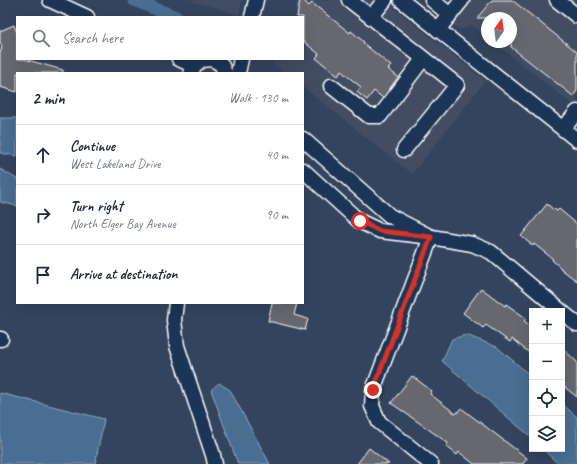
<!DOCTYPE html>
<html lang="en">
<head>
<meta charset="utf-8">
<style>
  :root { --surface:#fff; --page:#f6f6f7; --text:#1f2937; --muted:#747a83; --line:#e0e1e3 }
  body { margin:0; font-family:Caveat,sans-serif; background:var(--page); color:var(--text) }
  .controls { position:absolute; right:12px; bottom:12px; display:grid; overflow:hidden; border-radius:0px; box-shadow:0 4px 16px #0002 }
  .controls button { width:36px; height:36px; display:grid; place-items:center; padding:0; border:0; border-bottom:1px solid var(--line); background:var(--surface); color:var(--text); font:20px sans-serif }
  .compass { position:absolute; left:481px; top:12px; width:36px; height:36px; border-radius:50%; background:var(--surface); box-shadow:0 4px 16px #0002; rotate:14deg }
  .stop { position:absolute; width:12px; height:12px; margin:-9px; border:3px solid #d93025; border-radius:50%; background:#fff }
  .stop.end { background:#d93025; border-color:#fff; box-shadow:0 1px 4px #0008 }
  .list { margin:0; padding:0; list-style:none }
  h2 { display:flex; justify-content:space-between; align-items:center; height:52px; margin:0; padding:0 16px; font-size:17px }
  h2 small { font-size:13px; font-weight:400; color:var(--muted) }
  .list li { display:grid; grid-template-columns:26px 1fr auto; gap:12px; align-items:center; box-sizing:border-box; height:60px; padding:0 16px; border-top:1px solid var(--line) }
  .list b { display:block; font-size:15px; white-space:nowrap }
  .list p { margin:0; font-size:13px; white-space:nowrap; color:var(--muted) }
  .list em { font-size:13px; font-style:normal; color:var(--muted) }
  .icon { flex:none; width:22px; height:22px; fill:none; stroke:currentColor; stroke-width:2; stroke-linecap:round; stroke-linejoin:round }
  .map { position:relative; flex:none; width:577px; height:464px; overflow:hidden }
  .search { position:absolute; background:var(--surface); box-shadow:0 4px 16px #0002; left:16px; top:16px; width:288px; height:44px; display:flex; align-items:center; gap:10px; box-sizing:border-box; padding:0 14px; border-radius:0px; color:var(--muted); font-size:15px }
  .panel { position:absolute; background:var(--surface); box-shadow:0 4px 16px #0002; left:16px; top:72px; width:288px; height:232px; border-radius:0px }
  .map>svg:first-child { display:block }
  .built { fill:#424e63 }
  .water { fill:#4a6e91; stroke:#92a8bd }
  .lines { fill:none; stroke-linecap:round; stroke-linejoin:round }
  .canal { stroke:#4a6e91; stroke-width:13 }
  .building { fill:#666770; stroke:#fff }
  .minor-casing { stroke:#fff; stroke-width:17 }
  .minor { stroke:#1d3557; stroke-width:14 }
  .route { stroke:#d93025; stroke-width:5 }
</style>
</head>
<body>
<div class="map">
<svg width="577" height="464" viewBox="0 0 577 464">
  <rect width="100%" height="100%" fill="#33445e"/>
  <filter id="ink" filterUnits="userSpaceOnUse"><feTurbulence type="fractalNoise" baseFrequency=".025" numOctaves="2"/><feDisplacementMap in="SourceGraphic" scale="8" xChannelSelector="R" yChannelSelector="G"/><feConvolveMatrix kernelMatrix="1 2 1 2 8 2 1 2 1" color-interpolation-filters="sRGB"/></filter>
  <g filter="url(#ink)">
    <g class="built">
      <path d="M 189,0 L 242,0 L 239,15 Z"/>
      <path d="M 297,0 L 384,0 L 485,81 L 412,174 L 303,87 L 303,73 L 285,73 L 272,63 L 273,59 L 303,59 L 303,17 L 295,17 Z"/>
      <path d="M 422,0 L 577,0 L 577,108 L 493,42 L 511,42 L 511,18 L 487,18 L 487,37 L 472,25 L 460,30 Z"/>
    </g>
    <g class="water">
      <path d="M 0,118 L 17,118 L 17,156 L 0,153 Z"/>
      <path d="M 0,169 L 17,179 L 17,206 L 0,202 Z"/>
      <path d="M 466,335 L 497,347 L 532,377 L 532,438 L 442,361 L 452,339 Z"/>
      <path d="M 219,383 L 230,390 L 270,464 L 238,464 L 211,390 Z"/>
      <path d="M 0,393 L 104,419 L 95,464 L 0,464 Z"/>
      <path d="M 562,404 L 577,417 L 577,464 L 558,464 L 543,449 L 562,449 Z"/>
    </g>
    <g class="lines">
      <path class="canal" d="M 134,0 L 176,17"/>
    </g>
    <g class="building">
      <path d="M 300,0 L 303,0 L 309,6 L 312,3 L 350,33 L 351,31 L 364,42 L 363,43 L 391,66 L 388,69 L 398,77 L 383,98 L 374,91 L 367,100 L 357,92 L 361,87 L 341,71 L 338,76 L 316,58 L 319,54 L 303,41 L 303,17 L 297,17 Z"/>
      <path d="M 492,0 L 512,0 L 577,52 L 577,91 L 573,96 L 511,47 L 511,18 L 477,18 Z"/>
      <path d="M 14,25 L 17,33 L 17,59 L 24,59 L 63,70 L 63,73 L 17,73 L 17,92 L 0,87 L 0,54 L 2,47 L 0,42 L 0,31 Z"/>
      <path d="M 547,204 L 554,210 L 554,209 L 557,211 L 559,209 L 577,224 L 577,281 L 561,269 L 561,268 L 552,260 L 553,259 L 534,244 L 533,246 L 521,236 Z"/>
      <path d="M 481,288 L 505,306 L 506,304 L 526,318 L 524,321 L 532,327 L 532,355 L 512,339 L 510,342 L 486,325 L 483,328 L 463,313 Z"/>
      <path d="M 272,303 L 297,303 L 294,315 L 308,319 L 305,330 L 268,321 Z"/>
      <path d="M 562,348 L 577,362 L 577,397 L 562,385 Z"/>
      <path d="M 412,376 L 432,391 L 430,394 L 456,414 L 461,408 L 527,458 L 523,464 L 474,464 L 459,452 L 457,455 L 446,446 L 448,443 L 391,403 Z"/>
      <path d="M 369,448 L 389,464 L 357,464 Z"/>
    </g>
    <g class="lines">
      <g class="minor-casing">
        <g id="minor">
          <path d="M 50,0 L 87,17"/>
          <path d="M 349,0 L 371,17"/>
          <path d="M 385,0 L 371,17 L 457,85 L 404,150"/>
          <path d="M 401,0 L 577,140"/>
          <path d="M 432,0 L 450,15"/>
          <path d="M 557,0 L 577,16"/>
          <path d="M 252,17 L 256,0"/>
          <path d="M 438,30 L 462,0"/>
          <path d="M 179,59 L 194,66"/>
          <path d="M 191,73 L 194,66 L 201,60 L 212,59 L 221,64 L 225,73"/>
          <path d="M 238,73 L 241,59"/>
          <path d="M 331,86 L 369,116 L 380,116 L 423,59"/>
          <path d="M 563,129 L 577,112"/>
          <path d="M 303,139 L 390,216 L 431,237 L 380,231 L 359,221 L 303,170"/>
          <path d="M 176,303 L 174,320 L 177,346 L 213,455 L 215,464"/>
          <path d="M 562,312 L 577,324"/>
          <path d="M 0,339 L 1,339"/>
          <path d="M 431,464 L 379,422 L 372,406 L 373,390 L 431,237 L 472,244 L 491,252 L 561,311"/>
        </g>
      </g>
      <use href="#minor" class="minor"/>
    </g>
  </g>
  <g class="lines" filter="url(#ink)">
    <path class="route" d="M 360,221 L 380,231 L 431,237 L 373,390"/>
  </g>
</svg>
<div class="controls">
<button>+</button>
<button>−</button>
<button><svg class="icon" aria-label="locate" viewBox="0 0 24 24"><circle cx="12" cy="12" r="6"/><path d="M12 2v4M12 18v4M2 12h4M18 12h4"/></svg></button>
<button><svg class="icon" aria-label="layers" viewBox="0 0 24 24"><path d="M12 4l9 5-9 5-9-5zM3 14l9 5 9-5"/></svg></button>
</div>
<svg class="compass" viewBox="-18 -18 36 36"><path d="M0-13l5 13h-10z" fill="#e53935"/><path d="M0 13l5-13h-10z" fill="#747a83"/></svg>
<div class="stop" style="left:360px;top:221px"></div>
<div class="stop end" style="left:373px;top:390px"></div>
<div class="search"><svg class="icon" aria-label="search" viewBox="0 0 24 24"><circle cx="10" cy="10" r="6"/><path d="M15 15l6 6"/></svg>Search here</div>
<section class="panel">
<h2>2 min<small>Walk · 130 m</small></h2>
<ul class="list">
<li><svg class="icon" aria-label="ahead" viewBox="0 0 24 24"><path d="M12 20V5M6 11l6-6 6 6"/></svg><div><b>Continue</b><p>West Lakeland Drive</p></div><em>40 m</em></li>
<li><svg class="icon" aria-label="right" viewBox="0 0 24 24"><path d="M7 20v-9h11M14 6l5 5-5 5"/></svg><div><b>Turn right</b><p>North Elger Bay Avenue</p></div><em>90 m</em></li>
<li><svg class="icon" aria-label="arrive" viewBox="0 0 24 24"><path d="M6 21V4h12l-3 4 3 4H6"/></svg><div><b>Arrive at destination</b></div></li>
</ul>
</section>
</div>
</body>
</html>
